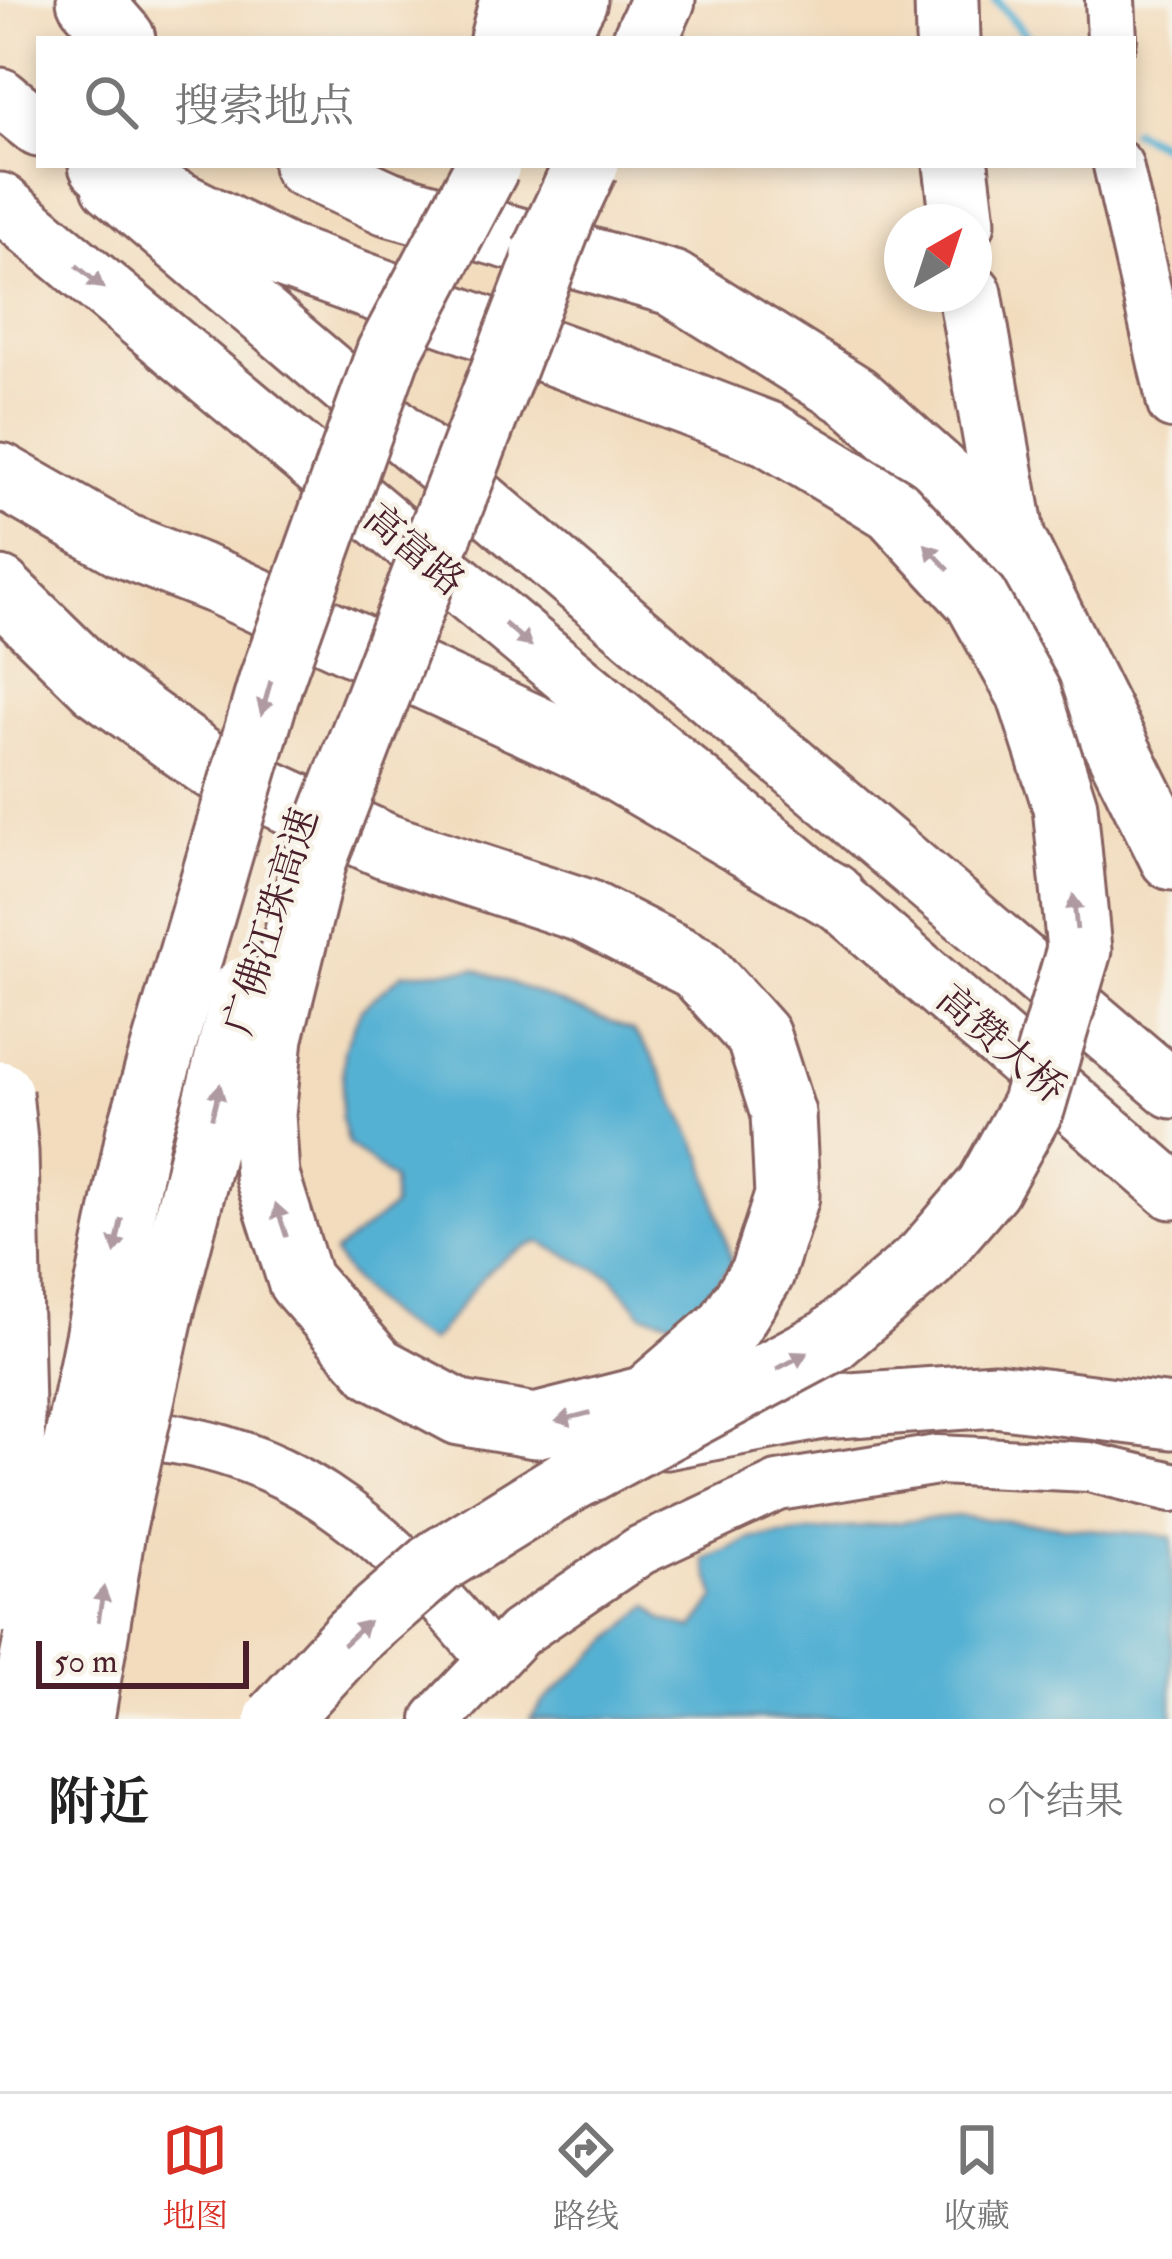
<!DOCTYPE html>
<html lang="zh">
<head>
<meta charset="utf-8">
<style>
  :root { --surface:#fff; --page:#f6f6f6; --text:#222; --muted:#767676; --line:#e0e0e0; --accent:#d93025 }
  body { margin:0; font-family:"IM FELL Double Pica","Noto Serif SC",serif; background:var(--page); color:var(--text) }
  .compass { position:absolute; left:884px; top:204px; width:108px; height:108px; border-radius:50%; background:var(--surface); box-shadow:0 6px 18px #0003; rotate:39deg }
  .scale { position:absolute; left:36px; bottom:30px; width:213px; box-sizing:border-box; padding-left:12px; border:6px solid #4a1f2b; border-top:0; font-size:33px; line-height:42px; white-space:nowrap; color:#4a1f2b; -webkit-text-stroke:9px #f7f3e8; paint-order:stroke }
  .list { margin:0; padding:0; list-style:none }
  h2 { display:flex; justify-content:space-between; align-items:center; height:156px; margin:0; padding:0 48px; font-size:51px }
  h2 small { font-size:39px; font-weight:400; color:var(--muted) }
  .icon { flex:none; width:66px; height:66px; fill:none; stroke:currentColor; stroke-width:2; stroke-linecap:round; stroke-linejoin:round }
  .map { position:relative; flex:none; width:1172px; height:1719px; overflow:hidden }
  .search { position:absolute; background:var(--surface); box-shadow:0 6px 18px #0003; left:36px; right:36px; top:36px; height:132px; display:flex; align-items:center; gap:30px; box-sizing:border-box; padding:0 42px; border-radius:0px; color:var(--muted); font-size:45px }
  .sheet { height:372px; background:var(--surface) }
  nav { display:flex; justify-content:space-around; align-items:center; box-sizing:border-box; height:168px; border-top:3px solid var(--line); background:var(--surface); font-size:33px; color:var(--muted) }
  nav a { display:grid; justify-items:center; gap:6px }
  nav .on { color:var(--accent) }
  .map>svg:first-child { display:block }
  .water { fill:#55b1d3; stroke:#50687f; stroke-width:3 }
  .lines { fill:none; stroke-linecap:round; stroke-linejoin:round }
  .stream { stroke:#55b1d3; stroke-width:9 }
  .secondary-casing { stroke:#85615e; stroke-width:54 }
  .trunk-casing { stroke:#85615e; stroke-width:63 }
  .motorway-casing { stroke:#85615e; stroke-width:69 }
  .secondary { stroke:#fff; stroke-width:48 }
  .trunk { stroke:#fff; stroke-width:57 }
  .motorway { stroke:#fff; stroke-width:63 }
  .motorway-bridge-casing { stroke:#85615e; stroke-width:69; stroke-linecap:butt }
  .motorway-bridge { stroke:#fff; stroke-width:63 }
  .oneway { fill:#ae9aa0 }
  .labels { text-anchor:middle; stroke-width:9; stroke-linejoin:round; paint-order:stroke }
  .street-label { font-size:39px; fill:#4a1f2b; stroke:#f7f3e8 }
</style>
</head>
<body>
<div class="map">
<svg width="1172" height="1719" viewBox="0 0 1172 1719">
  <rect width="100%" height="100%" fill="#f7f3e8"/>
  <filter id="ink" filterUnits="userSpaceOnUse"><feTurbulence type="fractalNoise" baseFrequency=".00833" numOctaves="2"/><feDisplacementMap in="SourceGraphic" scale="24" xChannelSelector="R" yChannelSelector="G"/><feConvolveMatrix kernelMatrix="1 2 1 2 8 2 1 2 1" color-interpolation-filters="sRGB"/></filter>
  <filter id="wash" filterUnits="userSpaceOnUse"><feTurbulence type="fractalNoise" baseFrequency=".004" numOctaves="4" result="noise"/><feDisplacementMap in="SourceGraphic" scale="48" xChannelSelector="R" yChannelSelector="G"/><feGaussianBlur stdDeviation="2.7" result="paint"/><feColorMatrix in="noise" values="0 0 0 0 0 0 0 0 0 0 0 0 0 0 0 0 0 1.4 0 .05"/><feComposite in="paint" operator="in"/></filter>
  <g filter="url(#wash)">
    <rect width="100%" height="100%" fill="#f2dcbd"/>
    <g class="water">
      <path d="M 475,969 L 633,1031 L 651,1054 L 704,1159 L 732,1264 L 706,1296 L 674,1321 L 642,1314 L 612,1277 L 539,1242 C 479,1262 472,1298 431,1341 C 397,1329 351,1285 334,1253 L 393,1207 L 393,1180 L 348,1144 L 341,1118 L 344,1049 L 361,1009 L 403,973 Z"/>
      <path d="M 956,1516 L 1172,1537 L 1172,1719 L 530,1719 L 544,1701 L 649,1605 L 662,1619 L 693,1629 L 716,1597 L 704,1560 L 753,1538 Z"/>
    </g>
    <g class="lines">
      <g class="stream">
        <path d="M 996,0 L 1029,39"/>
        <path d="M 1133,131 L 1172,150"/>
      </g>
    </g>
  </g>
  <g filter="url(#ink)">
    <g class="lines">
      <g class="secondary-casing">
        <g id="secondary">
          <path d="M 1110,0 L 1112,39"/>
          <path d="M 1118,165 L 1172,404"/>
          <path d="M 102,1433 C 282,1434 383,1527 491,1659"/>
          <path d="M 437,1719 L 519,1633 L 641,1550 L 778,1486 L 937,1460 L 1089,1467 L 1172,1487"/>
        </g>
      </g>
      <g class="trunk-casing">
        <g id="trunk">
          <path d="M 0,97 L 39,128"/>
          <path d="M 111,186 L 1172,1089"/>
          <path d="M 0,202 L 832,895 L 1172,1190"/>
        </g>
      </g>
      <g class="motorway-casing">
        <g id="motorway">
          <path d="M 89,0 L 123,39"/>
          <path d="M 947,0 L 948,39"/>
          <path d="M 502,39 L 512,0"/>
          <path d="M 554,39 L 575,0"/>
          <path d="M 645,39 L 663,0"/>
          <path d="M 101,165 L 284,256 L 619,377"/>
          <path d="M 305,165 L 388,203 L 672,283 L 854,397 L 1013,539"/>
          <path d="M 956,165 L 963,222"/>
          <path d="M 970,294 L 1013,539 L 1172,858"/>
          <path d="M 0,475 L 123,545 L 220,583 L 584,750 L 832,895"/>
          <path d="M 0,589 L 98,685 L 211,766 L 386,846 L 585,911 L 697,968 L 758,1036 L 783,1114"/>
          <path d="M 665,1437 L 822,1407 L 995,1395 L 1172,1417"/>
        </g>
      </g>
      <use href="#secondary" class="secondary"/>
      <use href="#trunk" class="trunk"/>
      <use href="#motorway" class="motorway"/>
      <g class="motorway-bridge-casing">
        <g id="motorway-bridge">
          <path d="M 562,217 L 315,859 L 271,1037 L 263,1114 L 267,1176 L 300,1281 L 376,1368 L 460,1413 L 535,1426 L 646,1398 L 728,1327 L 762,1273 L 787,1196 L 783,1114"/>
          <path d="M 544,254 L 586,165"/>
          <path d="M 0,1093 L 6,1152 L 13,1452 L 0,1601"/>
          <path d="M 20,1719 L 138,1135 L 271,681 L 388,354 L 488,165"/>
          <path d="M 82,1719 L 113,1531 L 164,1302 L 245,989"/>
          <path d="M 277,1719 L 353,1636 L 439,1561 L 570,1480 L 830,1341 L 926,1259 L 988,1187 L 1033,1106 L 1079,950 L 1065,806 L 1029,694 L 976,599 L 893,509 L 769,434 L 619,377"/>
        </g>
      </g>
      <use href="#motorway-bridge" class="motorway-bridge"/>
    </g>
    <defs><path id="oneway-solid" d="M-6-.8H1V-3.2L6.5 0L1 3.2V.8H-6Z" transform="scale(3)"/></defs>
    <g class="oneway">
      <use href="#oneway-solid" transform="translate(90 277) rotate(40)"/>
      <use href="#oneway-solid" transform="translate(937 557) rotate(-133)"/>
      <use href="#oneway-solid" transform="translate(518 635) rotate(40)"/>
      <use href="#oneway-solid" transform="translate(266 698) rotate(106)"/>
      <use href="#oneway-solid" transform="translate(1075 912) rotate(-96)"/>
      <use href="#oneway-solid" transform="translate(216 1101) rotate(-76)"/>
      <use href="#oneway-solid" transform="translate(281 1220) rotate(-108)"/>
      <use href="#oneway-solid" transform="translate(118 1236) rotate(101)"/>
      <use href="#oneway-solid" transform="translate(792 1361) rotate(-28)"/>
      <use href="#oneway-solid" transform="translate(573 1417) rotate(166)"/>
      <use href="#oneway-solid" transform="translate(101 1604) rotate(-81)"/>
      <use href="#oneway-solid" transform="translate(356 1633) rotate(-43)"/>
    </g>
  </g>
  <g class="labels">
    <g class="street-label">
      <text transform="translate(415 549) rotate(40)" y="14">高富路</text>
      <text transform="translate(270 921) rotate(-73)" y="14">广佛江珠高速</text>
      <text transform="translate(1002 1043) rotate(41)" y="14">高赞大桥</text>
    </g>
  </g>
</svg>
<svg class="compass" viewBox="-18 -18 36 36"><path d="M0-13l5 13h-10z" fill="#e53935"/><path d="M0 13l5-13h-10z" fill="#767676"/></svg>
<div class="scale">50 m</div>
<div class="search"><svg class="icon" aria-label="search" viewBox="0 0 24 24"><circle cx="10" cy="10" r="6"/><path d="M15 15l6 6"/></svg>搜索地点</div>
</div>
<section class="sheet">
<h2>附近<small>0个结果</small></h2>
<ul class="list">
</ul>
</section>
<nav>
<a class="on"><svg class="icon" aria-label="map" viewBox="0 0 24 24"><path d="M3 6l6-2 6 2 6-2v14l-6 2-6-2-6 2zM9 4v14M15 6v14"/></svg>地图</a>
<a><svg class="icon" aria-label="directions" viewBox="0 0 24 24"><path d="M12 3l9 9-9 9-9-9zM9 14v-3h6M13 9l2 2-2 2"/></svg>路线</a>
<a><svg class="icon" aria-label="saved" viewBox="0 0 24 24"><path d="M7 4h10v16l-5-4-5 4z"/></svg>收藏</a>
</nav>
</body>
</html>
